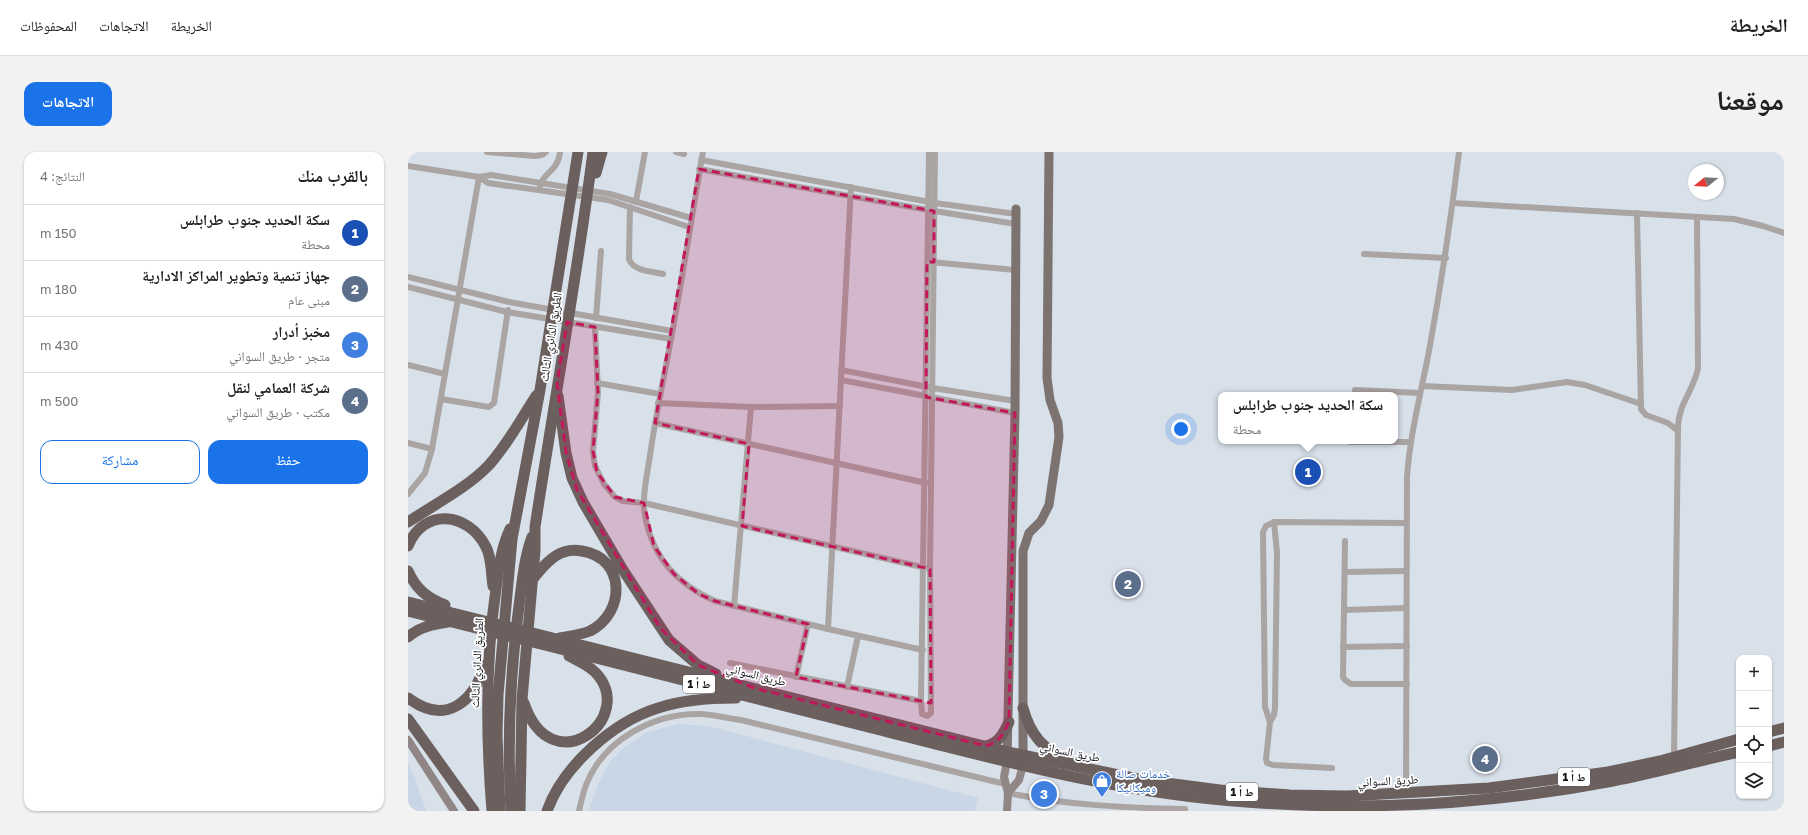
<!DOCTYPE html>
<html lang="ar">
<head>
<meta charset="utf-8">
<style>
  :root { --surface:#fff; --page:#f2f2f2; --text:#222; --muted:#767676; --line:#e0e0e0; --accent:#1a73e8 }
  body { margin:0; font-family:"Golos Text","Noto Naskh Arabic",sans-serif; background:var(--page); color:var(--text); direction:rtl }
  .controls { position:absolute; right:12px; bottom:12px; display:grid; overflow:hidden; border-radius:8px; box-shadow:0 1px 3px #0004 }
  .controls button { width:36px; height:36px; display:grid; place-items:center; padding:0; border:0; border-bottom:1px solid var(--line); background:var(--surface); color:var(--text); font:20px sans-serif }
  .compass { position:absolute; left:1280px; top:12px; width:36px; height:36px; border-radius:50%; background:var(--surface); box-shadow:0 1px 3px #0004; rotate:252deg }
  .you { position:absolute; left:773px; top:277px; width:14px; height:14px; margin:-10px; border:3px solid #fff; border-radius:50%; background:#1a73e8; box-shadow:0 0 0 6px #1a73e833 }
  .badge { display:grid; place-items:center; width:26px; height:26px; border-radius:50%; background:var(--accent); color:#fff; font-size:13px; font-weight:700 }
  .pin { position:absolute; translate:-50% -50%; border:2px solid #fff; box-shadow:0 1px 4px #0006 }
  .popup { position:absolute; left:810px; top:240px; width:180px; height:52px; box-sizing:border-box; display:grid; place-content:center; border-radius:8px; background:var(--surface); filter:drop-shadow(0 1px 3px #0005); font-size:13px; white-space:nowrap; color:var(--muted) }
  .popup b { font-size:15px; color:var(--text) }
  .popup::after { content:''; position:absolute; left:50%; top:100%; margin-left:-8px; border:8px solid transparent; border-top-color:var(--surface) }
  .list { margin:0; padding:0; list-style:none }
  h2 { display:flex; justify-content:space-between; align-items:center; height:52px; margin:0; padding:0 16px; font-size:17px }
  h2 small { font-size:13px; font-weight:400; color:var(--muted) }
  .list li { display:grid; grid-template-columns:26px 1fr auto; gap:12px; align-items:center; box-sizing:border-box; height:56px; padding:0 16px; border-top:1px solid var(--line) }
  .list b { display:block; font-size:15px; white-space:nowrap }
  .list p { margin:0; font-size:13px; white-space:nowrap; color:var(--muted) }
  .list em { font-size:13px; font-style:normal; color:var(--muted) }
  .actions { display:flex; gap:8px; padding:12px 16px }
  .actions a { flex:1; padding:9px 0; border:1px solid var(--accent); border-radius:12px; text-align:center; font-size:14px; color:var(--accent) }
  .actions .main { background:var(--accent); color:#fff }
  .icon { flex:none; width:22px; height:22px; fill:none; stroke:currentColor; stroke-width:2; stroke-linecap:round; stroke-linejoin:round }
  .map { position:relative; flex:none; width:1376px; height:659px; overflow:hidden; direction:ltr; border-radius:12px }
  header { display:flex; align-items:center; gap:24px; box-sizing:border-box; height:56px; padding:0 20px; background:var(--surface); border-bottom:1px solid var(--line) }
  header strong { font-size:19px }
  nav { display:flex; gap:22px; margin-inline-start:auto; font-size:14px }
  .intro { display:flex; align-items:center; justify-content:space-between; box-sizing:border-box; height:96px; padding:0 24px }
  h1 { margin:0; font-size:28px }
  .button { padding:10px 18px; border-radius:12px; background:var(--accent); color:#fff; font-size:14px; font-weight:700 }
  main { display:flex; gap:24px; padding:0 24px }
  aside { flex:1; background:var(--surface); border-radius:12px; box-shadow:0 1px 3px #0004 }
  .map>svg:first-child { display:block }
  .built { fill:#c9d6e6 }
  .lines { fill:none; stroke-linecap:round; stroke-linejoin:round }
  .street { stroke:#aaa4a3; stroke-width:6 }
  .secondary { stroke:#8f8685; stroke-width:8 }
  .primary { stroke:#7c7270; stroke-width:9 }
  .highway { stroke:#6c605f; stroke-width:11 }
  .marked { fill:#c2185b; fill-opacity:0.2; stroke:#c2185b; stroke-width:3; stroke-dasharray:8 5; stroke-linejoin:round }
  .labels { text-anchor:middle; stroke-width:3.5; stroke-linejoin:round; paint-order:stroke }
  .shield { fill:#fff; stroke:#585a5d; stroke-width:1 }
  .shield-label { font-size:11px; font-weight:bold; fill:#111417 }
  .street-label { font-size:12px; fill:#111417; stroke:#fff }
  .shop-label { font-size:12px; fill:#366cbe; stroke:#fff; text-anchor:start }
</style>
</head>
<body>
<header>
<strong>الخريطة</strong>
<nav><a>الخريطة</a><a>الاتجاهات</a><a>المحفوظات</a></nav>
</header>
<div class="intro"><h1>موقعنا</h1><a class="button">الاتجاهات</a></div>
<main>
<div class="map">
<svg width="1376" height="659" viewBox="0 0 1376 659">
  <rect width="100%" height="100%" fill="#d8e0ea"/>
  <g class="built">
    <path d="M 271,572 L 301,574 L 570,646 L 567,659 L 180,659 L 195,621 L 204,607 L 214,597 L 239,580 Z"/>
    <path d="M 0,612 L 6,623 L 18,659 L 0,659 Z"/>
  </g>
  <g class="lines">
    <g class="street">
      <path d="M 79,0 L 127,4 L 134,3 L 138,0"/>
      <path d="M 268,0 L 276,2"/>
      <path d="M 295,0 C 283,68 273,136 260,203 C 253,239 246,274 241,310 C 238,328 234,347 237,364 C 245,406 269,432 307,449 L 420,477 L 515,498"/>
      <path d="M 521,0 L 513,549 L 514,562 L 519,564 L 523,561 L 522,417 L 527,0"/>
      <path d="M 293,8 L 527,51 L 608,62"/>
      <path d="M 0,14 L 71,25 L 83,23 L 202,42 L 283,66"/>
      <path d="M 291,17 L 520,58 L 608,72"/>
      <path d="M 71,25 L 80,31 L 200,48 L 281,75"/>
      <path d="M 132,34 C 136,19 150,20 152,0"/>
      <path d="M 228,49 L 237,0"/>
      <path d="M 1045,51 L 1326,67 L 1355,74 L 1376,81"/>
      <path d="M 222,55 L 221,107 C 226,120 244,119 255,122"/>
      <path d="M 1229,61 L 1233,257 L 1238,263 L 1260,271 L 1270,279"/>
      <path d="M 956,102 L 1038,106"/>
      <path d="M 523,110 L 607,118"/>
      <path d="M 0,125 L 101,150 L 264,179"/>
      <path d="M 0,135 L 99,160 L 263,187"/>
      <path d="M 188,166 L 193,99"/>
      <path d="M 187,175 L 190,240 L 185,299 L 187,314 L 196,332 L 207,345 L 215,349 L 236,351 L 518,416"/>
      <path d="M 0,213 L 37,222"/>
      <path d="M 433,218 L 525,236 L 607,249"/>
      <path d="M 433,228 L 607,261"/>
      <path d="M 189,231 L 252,242"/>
      <path d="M 1014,234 L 1104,238 L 1159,230 L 1177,233 L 1233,252"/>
      <path d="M 947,238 L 1012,241"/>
      <path d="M 33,247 L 81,255 L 86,251 L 100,158"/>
      <path d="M 250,251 L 343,255 L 432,254"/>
      <path d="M 247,271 L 518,331"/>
      <path d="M 942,290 L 1002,290"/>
      <path d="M 0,291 L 24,297"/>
      <path d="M 0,342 L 17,321 L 24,297 L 71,25"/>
      <path d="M 866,370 L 869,401 L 867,556 L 866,563 L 862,570 L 858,607 L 859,611 L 865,613 L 924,616"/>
      <path d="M 937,389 L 935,525 L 937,528 L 943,532 L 999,532"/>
      <path d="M 937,420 L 998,419"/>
      <path d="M 326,454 L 343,255"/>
      <path d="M 936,458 L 998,456"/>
      <path d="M 420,477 L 443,35"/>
      <path d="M 935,495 L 999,494"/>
      <path d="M 322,511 L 513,549"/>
      <path d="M 388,525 L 400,472"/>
      <path d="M 439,535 L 450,484"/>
      <path d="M 862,570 L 857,555 L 855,380 L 858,374 L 866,370 L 998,371"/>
      <path d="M 1266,605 L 1270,274 C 1271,251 1286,238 1290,216 L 1289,65"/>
      <path d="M 600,641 C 659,653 717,656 777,657"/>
      <path d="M 998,642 L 999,325 C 1002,282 1013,241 1021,199 C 1033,133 1043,67 1051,0"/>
      <path d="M 171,659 C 173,650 175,641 178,633 C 196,587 246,561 293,562 C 306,563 320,566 333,568 L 597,632"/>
    </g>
    <g class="secondary">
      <path d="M 0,588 L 46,659"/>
      <path d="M 599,609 L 596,625 L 600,641 L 599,659"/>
      <path d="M 600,641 L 611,628 L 615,613"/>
    </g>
    <g class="primary">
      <path d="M 599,606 L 607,261 L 608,57"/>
      <path d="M 615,610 L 615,399 L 621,381 L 633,369 L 641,353 L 651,285 L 650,271 L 642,248 L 639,226 L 641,0"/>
    </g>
    <g class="highway">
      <path d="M 188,21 L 194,0"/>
      <path d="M 150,244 L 158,301 L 164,326 L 175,350 L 215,418 L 261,488 L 290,513 L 308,522"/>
      <path d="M 0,370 C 27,352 59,336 81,313 C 100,292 113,267 128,244"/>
      <path d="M 0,394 C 16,355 60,360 78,395 C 84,406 83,422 85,434"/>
      <path d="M 0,419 C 8,437 19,446 37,453"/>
      <path d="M 124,428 C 133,417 143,404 156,400 C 162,398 168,398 174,399 C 218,406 218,461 182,479 C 172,483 162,484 152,486"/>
      <path d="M 0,450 L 600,600 L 735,628 L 812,638 L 882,643 L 939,644 L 1081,636 L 1200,620 L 1252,609 L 1331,587"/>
      <path d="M 0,459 C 159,498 318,539 476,579 C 595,609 715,642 838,650 C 959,659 1085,652 1205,629 C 1247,621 1289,609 1331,600"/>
      <path d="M 0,485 C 11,475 26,472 40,470"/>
      <path d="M 0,546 C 37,574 65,551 77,513"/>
      <path d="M 116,551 C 144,634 231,565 187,520 C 180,513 170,509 161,504"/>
      <path d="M 615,556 C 623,585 635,596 661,610"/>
      <path d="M 0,567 L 66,659"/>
      <path d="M 1361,580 L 1376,576"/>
      <path d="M 578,594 C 591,591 595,582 601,570"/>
      <path d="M 1361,594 L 1376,590"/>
      <path d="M 84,659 C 78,585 77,510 88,437 C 91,416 93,396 102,377"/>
      <path d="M 92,659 L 89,583 L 90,543 L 104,387 L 132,238 L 170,0"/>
      <path d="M 103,659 C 99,591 102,522 111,454 C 114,431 116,407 124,385"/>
      <path d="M 112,659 L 114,547 L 127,399 L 127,375 C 146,250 169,125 185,0"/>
      <path d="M 139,659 C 155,614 205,570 250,556 C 274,548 303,546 328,546"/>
    </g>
  </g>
  <path class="marked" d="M 291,17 L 526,59 L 526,110 L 519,110 L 518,245 L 607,261 L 601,570 L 595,582 L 588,590 L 578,594 L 346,536 L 290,513 L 252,476 L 169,338 L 158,301 L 149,231 L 159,170 L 187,175 L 190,240 L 185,299 L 189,320 L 207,345 L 236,351 L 246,394 L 266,422 L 291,442 L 307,449 L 400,472 L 388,525 L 523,551 L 522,417 L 334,374 L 341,292 L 247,271 Z"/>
  <defs>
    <g id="shop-pin" transform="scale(1)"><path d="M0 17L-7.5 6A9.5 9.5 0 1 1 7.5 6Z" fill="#3f7fe0" stroke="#fff"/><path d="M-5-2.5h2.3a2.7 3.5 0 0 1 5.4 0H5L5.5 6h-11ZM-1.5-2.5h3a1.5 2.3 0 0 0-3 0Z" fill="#fff"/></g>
  </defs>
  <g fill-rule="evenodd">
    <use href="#shop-pin" x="694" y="629"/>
  </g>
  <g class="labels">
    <g class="shield">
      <rect x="275" y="523" width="32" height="18" rx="3"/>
      <rect x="1150" y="616" width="32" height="18" rx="3"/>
      <rect x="818" y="631" width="32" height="18" rx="3"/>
    </g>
    <g class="shield-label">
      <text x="291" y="536">ط أ 1</text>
      <text x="1166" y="629">ط أ 1</text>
      <text x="834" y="644">ط أ 1</text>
    </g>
    <g class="street-label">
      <text transform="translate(143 185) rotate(-81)" y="4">الطريق الدائري الثالث</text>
      <text transform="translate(69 511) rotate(-87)" y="4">الطريق الدائري الثالث</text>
      <text transform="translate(348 523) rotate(14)" y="4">طريق السواني</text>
      <text transform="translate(662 600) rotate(12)" y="4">طريق السواني</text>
      <text transform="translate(980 629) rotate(-3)" y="4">طريق السواني</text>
    </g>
    <g class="shop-label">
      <text x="708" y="626">خدمات صالة<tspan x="708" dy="14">وميكانيكا</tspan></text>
    </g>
  </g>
</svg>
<div class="controls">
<button>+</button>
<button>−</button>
<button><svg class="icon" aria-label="locate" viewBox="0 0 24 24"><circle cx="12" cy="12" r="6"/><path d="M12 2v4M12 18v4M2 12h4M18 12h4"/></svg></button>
<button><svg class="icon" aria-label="layers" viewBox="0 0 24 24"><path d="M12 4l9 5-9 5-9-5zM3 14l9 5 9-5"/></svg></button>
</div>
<svg class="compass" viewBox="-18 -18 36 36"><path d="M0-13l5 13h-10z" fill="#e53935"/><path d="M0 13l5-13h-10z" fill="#767676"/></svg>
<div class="you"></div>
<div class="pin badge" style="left:900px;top:320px;background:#1a4fb4">1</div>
<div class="popup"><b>سكة الحديد جنوب طرابلس</b>محطة</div>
<div class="pin badge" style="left:720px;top:432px;background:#5c6f8a">2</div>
<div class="pin badge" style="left:636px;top:642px;background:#3f7fe0">3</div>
<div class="pin badge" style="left:1077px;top:607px;background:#5c6f8a">4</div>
</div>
<aside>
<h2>بالقرب منك<small>النتائج: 4</small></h2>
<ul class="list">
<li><span class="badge" style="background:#1a4fb4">1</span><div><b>سكة الحديد جنوب طرابلس</b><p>محطة</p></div><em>150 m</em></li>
<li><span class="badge" style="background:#5c6f8a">2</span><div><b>جهاز تنمية وتطوير المراكز الادارية</b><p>مبنى عام</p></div><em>180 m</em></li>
<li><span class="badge" style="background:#3f7fe0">3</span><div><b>مخبز أدرار</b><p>متجر · طريق السواني</p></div><em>430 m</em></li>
<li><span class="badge" style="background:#5c6f8a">4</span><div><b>شركة العمامي لنقل</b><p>مكتب · طريق السواني</p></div><em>500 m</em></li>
</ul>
<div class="actions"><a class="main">حفظ</a><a>مشاركة</a></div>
</aside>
</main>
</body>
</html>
